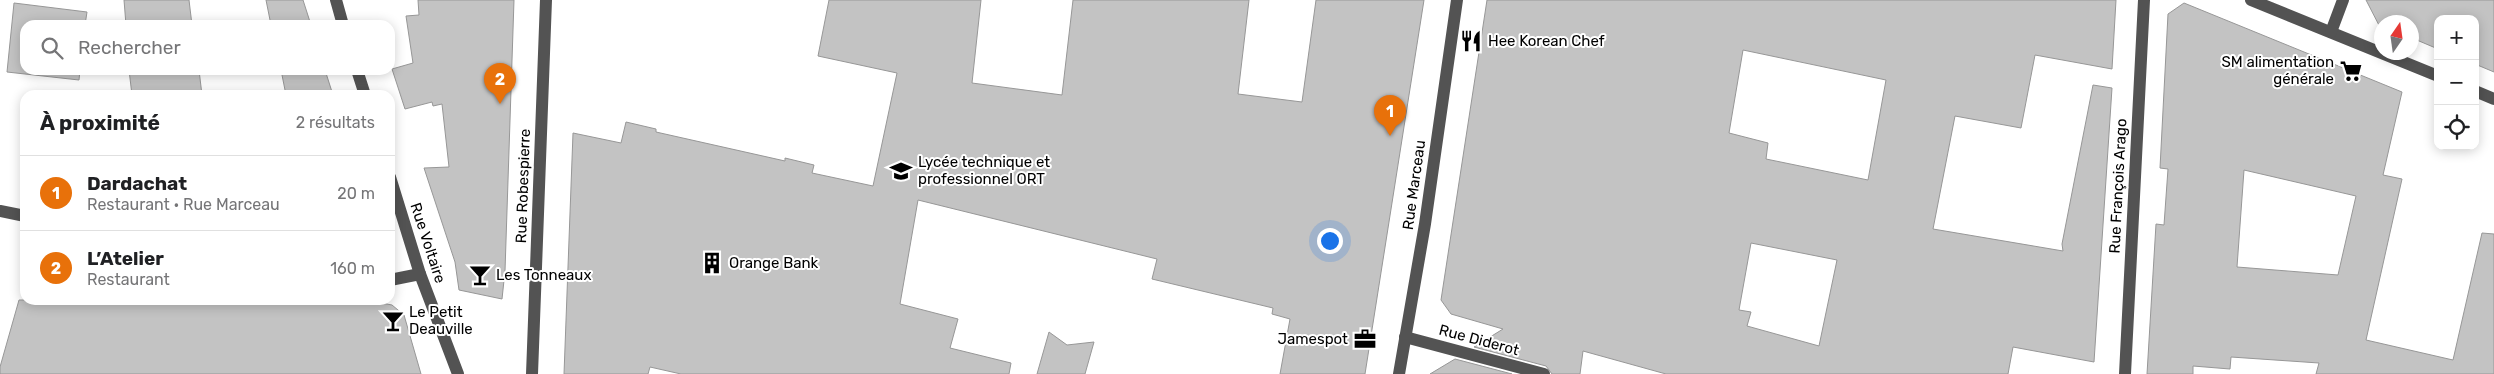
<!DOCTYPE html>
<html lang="fr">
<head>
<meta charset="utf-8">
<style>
  :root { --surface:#fff; --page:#f6f6f6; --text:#202124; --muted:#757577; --line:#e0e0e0; --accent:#0b8043 }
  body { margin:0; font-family:Rubik,sans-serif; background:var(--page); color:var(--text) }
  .controls { position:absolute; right:15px; top:15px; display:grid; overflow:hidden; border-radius:10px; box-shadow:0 2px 12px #0003 }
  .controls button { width:45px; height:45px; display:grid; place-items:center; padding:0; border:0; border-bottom:1px solid var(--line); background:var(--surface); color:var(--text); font:25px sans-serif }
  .compass { position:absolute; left:2374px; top:15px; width:45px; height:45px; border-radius:50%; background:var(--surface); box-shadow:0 2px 12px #0003; rotate:13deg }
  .you { position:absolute; left:1329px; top:240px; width:18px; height:18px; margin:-12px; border:4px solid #fff; border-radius:50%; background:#1a73e8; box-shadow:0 0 0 8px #1a73e833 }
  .badge { display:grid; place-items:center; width:32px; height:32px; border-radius:50%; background:var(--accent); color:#fff; font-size:16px; font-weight:700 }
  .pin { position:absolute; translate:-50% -41px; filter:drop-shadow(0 1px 2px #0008) }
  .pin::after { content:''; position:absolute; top:26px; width:18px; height:15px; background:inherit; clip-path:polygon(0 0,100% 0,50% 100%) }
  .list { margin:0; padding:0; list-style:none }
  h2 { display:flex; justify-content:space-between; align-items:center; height:65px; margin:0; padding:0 20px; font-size:21px }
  h2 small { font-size:16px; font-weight:400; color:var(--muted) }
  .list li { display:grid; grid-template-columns:32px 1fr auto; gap:15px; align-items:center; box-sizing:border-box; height:75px; padding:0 20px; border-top:1px solid var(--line) }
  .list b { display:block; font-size:19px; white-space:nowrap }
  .list p { margin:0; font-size:16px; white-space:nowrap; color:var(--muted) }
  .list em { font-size:16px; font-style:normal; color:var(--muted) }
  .icon { flex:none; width:28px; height:28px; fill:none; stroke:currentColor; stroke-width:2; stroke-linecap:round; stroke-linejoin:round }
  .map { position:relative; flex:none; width:2494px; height:374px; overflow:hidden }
  .search { position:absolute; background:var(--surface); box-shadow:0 2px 12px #0003; left:20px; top:20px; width:375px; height:55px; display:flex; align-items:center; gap:12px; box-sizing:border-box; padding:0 18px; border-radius:15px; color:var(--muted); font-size:19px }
  .panel { position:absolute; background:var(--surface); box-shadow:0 2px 12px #0003; left:20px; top:90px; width:375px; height:215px; border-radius:15px }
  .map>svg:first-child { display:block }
  .building { fill:#c3c3c3; stroke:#979797; fill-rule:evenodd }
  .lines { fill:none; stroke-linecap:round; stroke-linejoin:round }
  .minor { stroke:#535353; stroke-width:12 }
  .labels { text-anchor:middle; stroke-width:4; stroke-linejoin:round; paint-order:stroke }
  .poi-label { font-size:15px; fill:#000; stroke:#fff; text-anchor:start }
  .street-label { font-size:15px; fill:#000; stroke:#fff }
</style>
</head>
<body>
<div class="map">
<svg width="2494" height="374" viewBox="0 0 2494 374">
  <rect width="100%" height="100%" fill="#fff"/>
  <g class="building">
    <path d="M 124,0 L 189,0 L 192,25 L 126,25 Z"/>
    <path d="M 266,0 L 303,0 L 311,25 L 271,25 Z"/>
    <path d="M 418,0 L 514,0 L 505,271 L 502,299 L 459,290 L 455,262 L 424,168 L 449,167 L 442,104 L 433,106 L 432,102 L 405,109 L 392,69 L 413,63 L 406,16 L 419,15 Z"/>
    <path d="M 829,0 L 981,0 L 972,83 L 1062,95 L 1073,0 L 1249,0 L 1238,94 L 1302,102 L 1316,0 L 1424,0 L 1365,374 L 1280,374 L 1290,319 L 1272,314 L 1273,308 L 1152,279 L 1157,259 L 918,200 L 900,304 L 958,319 L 950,348 L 1011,363 L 1009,374 L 681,374 L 650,367 L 648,374 L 564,374 L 573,133 L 621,143 L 626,122 L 656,129 L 656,132 L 785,161 L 785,158 L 814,165 L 812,173 L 873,186 L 897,73 L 818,56 Z"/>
    <path d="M 1487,0 L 2116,0 L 2112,69 L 2035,55 L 2021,128 L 1955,116 L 1933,229 L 2063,251 L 2062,244 L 2093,85 L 2112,88 L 2094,362 L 2013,347 L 2008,374 L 1666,374 L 1583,351 L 1580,374 L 1552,374 L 1546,366 L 1474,347 L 1503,329 L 1451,314 L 1441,300 ZM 1743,50 L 1886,80 L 1868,180 L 1766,159 L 1768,143 L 1729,133 ZM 1751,243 L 1837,260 L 1819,346 L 1747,326 L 1751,312 L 1739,310 Z"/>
    <path d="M 2366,0 L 2494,0 L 2494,72 L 2475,64 L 2475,19 L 2438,19 L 2438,49 L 2412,38 L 2412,22 L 2382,22 L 2382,31 Z"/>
    <path d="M 14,3 L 87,12 L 85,25 L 25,25 L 25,70 L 80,70 L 79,80 L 7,72 Z"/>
    <path d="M 2184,3 L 2402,92 L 2383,175 L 2402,179 L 2366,340 L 2453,360 L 2482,233 L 2494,234 L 2494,374 L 2316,374 L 2319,363 L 2231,357 L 2230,369 L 2193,366 L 2193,374 L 2147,374 L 2156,224 L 2164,225 L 2168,169 L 2160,168 L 2168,14 ZM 2244,170 L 2356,196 L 2338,275 L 2237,267 Z"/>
    <path d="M 129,70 L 199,70 L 202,95 L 132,95 Z"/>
    <path d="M 281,70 L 325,70 L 333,95 L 286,95 Z"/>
    <path d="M 19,300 L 365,300 L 392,305 L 404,315 L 421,374 L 0,374 L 0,367 Z"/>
    <path d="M 1049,332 L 1067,345 L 1094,342 L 1085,374 L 1037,374 Z"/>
    <path d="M 1455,359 L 1512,374 L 1430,374 Z"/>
  </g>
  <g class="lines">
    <g class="minor">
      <path d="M 336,0 L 343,25"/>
      <path d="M 2251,0 L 2438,76"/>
      <path d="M 2331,32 L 2343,0"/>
      <path d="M 357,70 L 365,95"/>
      <path d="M 2475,91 L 2494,99"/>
      <path d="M 390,177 L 420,274 L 458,374"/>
      <path d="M 0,211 L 25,216"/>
      <path d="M 390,280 L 420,274"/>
      <path d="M 1405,337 L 1544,374"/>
      <path d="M 532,374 L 546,0"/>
      <path d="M 1399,374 L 1425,224 L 1457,0"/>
      <path d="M 2125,374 L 2144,0"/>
    </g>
  </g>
  <defs>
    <g id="restaurant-bare" transform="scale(1.725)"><path d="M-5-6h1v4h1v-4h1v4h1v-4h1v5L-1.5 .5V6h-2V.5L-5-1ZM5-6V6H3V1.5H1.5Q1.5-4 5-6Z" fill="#000" stroke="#fff" stroke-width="2.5" paint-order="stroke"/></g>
    <g id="supermarket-bare" transform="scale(1.725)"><path d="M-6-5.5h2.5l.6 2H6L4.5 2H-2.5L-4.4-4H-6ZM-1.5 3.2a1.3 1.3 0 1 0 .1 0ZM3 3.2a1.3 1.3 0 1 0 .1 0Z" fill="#000" stroke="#fff" stroke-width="2.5" paint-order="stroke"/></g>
    <g id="school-bare" transform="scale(1.725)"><path d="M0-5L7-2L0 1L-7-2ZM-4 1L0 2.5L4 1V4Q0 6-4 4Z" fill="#000" stroke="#fff" stroke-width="2.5" paint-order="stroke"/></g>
    <g id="building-bare" transform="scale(1.725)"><path d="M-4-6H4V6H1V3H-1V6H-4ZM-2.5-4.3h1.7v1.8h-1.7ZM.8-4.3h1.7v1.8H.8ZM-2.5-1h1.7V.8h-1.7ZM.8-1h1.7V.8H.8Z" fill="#000" stroke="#fff" stroke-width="2.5" paint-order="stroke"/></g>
    <g id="bar-bare" transform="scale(1.725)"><path d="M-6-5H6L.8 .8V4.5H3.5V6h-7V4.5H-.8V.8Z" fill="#000" stroke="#fff" stroke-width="2.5" paint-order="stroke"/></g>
    <g id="office-bare" transform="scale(1.725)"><path d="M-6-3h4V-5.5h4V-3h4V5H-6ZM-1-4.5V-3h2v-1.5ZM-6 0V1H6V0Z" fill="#000" stroke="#fff" stroke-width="2.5" paint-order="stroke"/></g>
  </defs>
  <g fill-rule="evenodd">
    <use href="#restaurant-bare" x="1471" y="41"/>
    <use href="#supermarket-bare" x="2351" y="71"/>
    <use href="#school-bare" x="901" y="171"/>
    <use href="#building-bare" x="712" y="263"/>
    <use href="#bar-bare" x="480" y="275"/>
    <use href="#bar-bare" x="393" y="321"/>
    <use href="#office-bare" x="1365" y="339"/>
  </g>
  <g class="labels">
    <g class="poi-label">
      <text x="1488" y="46">Hee Korean Chef</text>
      <text x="2334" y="67" text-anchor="end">SM alimentation<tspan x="2334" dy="17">générale</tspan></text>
      <text x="918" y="167">Lycée technique et<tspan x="918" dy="17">professionnel ORT</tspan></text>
      <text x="729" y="268">Orange Bank</text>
      <text x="496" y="280">Les Tonneaux</text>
      <text x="409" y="317">Le Petit<tspan x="409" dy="17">Deauville</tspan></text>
      <text x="1348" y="344" text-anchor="end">Jamespot</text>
    </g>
    <g class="street-label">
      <text transform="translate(1414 185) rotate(-82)" y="5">Rue Marceau</text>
      <text transform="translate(523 186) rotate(-88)" y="5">Rue Robespierre</text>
      <text transform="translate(2118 186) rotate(-87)" y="5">Rue François Arago</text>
      <text transform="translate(428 243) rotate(72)" y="5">Rue Voltaire</text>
      <text transform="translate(1479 340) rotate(15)" y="5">Rue Diderot</text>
    </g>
  </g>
</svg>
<div class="controls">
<button>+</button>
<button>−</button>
<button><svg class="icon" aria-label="locate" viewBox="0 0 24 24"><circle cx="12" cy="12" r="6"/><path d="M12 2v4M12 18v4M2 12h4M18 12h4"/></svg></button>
</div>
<svg class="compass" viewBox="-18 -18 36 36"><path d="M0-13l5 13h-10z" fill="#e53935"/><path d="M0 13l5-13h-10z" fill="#757577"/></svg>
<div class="you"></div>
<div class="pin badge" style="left:1390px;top:136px;background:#e8710a">1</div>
<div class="pin badge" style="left:500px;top:104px;background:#e8710a">2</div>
<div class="search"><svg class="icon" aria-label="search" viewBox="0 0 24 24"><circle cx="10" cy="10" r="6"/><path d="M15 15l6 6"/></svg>Rechercher</div>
<section class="panel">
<h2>À proximité<small>2 résultats</small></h2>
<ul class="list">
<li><span class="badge" style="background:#e8710a">1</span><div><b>Dardachat</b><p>Restaurant · Rue Marceau</p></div><em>20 m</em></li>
<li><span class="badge" style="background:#e8710a">2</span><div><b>L’Atelier</b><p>Restaurant</p></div><em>160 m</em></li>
</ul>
</section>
</div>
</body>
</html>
